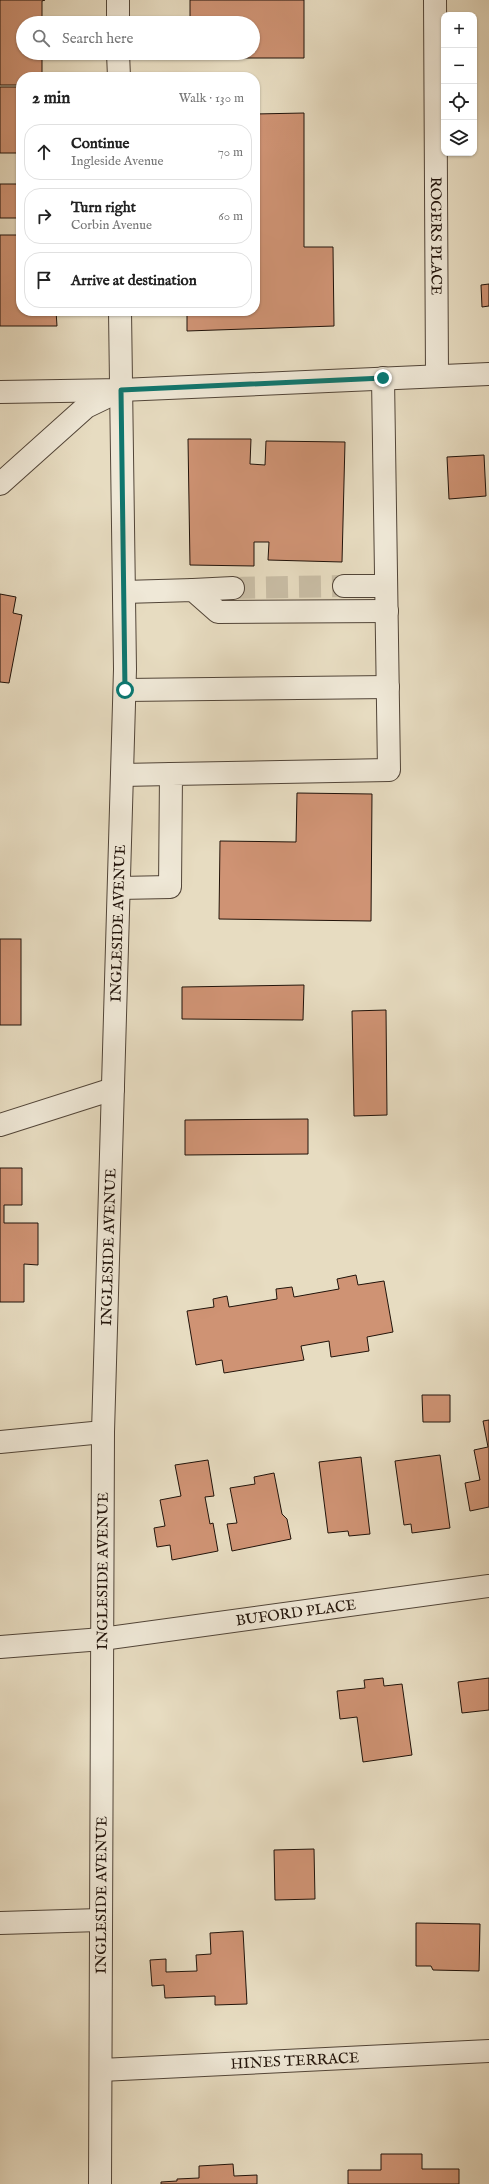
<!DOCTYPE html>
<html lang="en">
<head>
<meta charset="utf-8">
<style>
  :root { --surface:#fff; --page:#f2f2f2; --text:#222; --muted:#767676; --line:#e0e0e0 }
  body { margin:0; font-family:"IM FELL English",serif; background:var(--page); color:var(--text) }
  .controls { position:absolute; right:12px; top:12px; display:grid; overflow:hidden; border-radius:8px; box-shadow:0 1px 3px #0004 }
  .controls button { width:36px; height:36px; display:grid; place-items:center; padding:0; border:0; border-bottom:1px solid var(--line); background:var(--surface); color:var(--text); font:20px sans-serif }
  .stop { position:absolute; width:12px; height:12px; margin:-9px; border:3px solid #0f766e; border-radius:50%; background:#fff }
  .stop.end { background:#0f766e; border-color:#fff; box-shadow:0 1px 4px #0008 }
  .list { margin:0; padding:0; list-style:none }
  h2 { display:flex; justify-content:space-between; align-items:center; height:52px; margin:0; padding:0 16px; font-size:17px }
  h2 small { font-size:13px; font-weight:400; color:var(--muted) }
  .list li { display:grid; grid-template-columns:26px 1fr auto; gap:12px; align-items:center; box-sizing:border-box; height:56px; margin:0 8px 8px; padding:0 8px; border:1px solid var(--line); border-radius:16px }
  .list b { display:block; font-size:15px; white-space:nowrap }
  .list p { margin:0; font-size:13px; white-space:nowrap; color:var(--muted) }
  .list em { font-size:13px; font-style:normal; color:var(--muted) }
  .icon { flex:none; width:22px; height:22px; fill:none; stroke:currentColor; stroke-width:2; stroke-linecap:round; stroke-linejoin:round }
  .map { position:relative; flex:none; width:489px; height:2184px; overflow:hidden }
  .search { position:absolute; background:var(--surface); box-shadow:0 1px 3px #0004; left:16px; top:16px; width:244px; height:44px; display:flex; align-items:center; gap:10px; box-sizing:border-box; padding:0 14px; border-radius:22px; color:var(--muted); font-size:15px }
  .panel { position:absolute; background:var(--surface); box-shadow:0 1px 3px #0004; left:16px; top:72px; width:244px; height:244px; border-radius:16px }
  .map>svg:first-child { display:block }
  .building { fill:#cf9374; stroke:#21130a }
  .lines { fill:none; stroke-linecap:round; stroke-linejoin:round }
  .minor-tunnel { stroke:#c9bea6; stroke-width:22; stroke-dasharray:22 11; stroke-linecap:butt }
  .minor-casing { stroke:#524538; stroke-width:24 }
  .minor { stroke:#efe8d7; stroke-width:22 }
  .route { stroke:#0f766e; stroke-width:5 }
  .labels { text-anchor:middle; stroke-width:3; stroke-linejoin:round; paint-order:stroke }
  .street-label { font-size:15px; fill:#21130a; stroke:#efe8d7 }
</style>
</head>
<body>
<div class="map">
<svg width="489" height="2184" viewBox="0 0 489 2184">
  <rect width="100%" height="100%" fill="#e7dcc1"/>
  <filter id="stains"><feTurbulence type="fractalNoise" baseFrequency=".005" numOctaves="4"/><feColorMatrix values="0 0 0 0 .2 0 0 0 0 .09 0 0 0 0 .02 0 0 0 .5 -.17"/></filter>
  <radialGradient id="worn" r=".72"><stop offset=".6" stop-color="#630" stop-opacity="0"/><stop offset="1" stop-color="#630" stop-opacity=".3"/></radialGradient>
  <g class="building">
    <path d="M 0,0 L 45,0 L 42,1 L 42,23 L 23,23 L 23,53 L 42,53 L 42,77 L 21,77 L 21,85 L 0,85 Z"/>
    <path d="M 190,0 L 304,0 L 304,58 L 190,58 L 190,53 L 253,53 L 253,23 L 190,23 Z"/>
    <rect x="0" y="87" width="21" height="66"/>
    <path d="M 304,113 L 304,247 L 333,247 L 334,326 L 187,331 L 187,311 L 255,311 L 255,114 Z"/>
    <rect x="0" y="184" width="21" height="34"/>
    <path d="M 0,235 L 21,235 L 21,311 L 56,311 L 57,326 L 0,326 Z"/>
    <path d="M 489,284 L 489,306 L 482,307 L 481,285 Z"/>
    <path d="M 188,439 L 251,439 L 250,464 L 265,465 L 266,441 L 345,442 L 342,562 L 268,560 L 269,542 L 254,542 L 254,566 L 190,565 Z"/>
    <path d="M 484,455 L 486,496 L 449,499 L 447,457 Z"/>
    <path d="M 0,594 L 16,597 L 13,613 L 22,615 L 9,683 L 0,682 Z"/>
    <path d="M 297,793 L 372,794 L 371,921 L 219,919 L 220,841 L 296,842 Z"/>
    <rect x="0" y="939" width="21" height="86"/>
    <path d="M 304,985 L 303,1020 L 182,1019 L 182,987 Z"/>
    <path d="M 386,1010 L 387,1115 L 354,1116 L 352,1011 Z"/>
    <path d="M 308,1119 L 308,1154 L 185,1155 L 185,1120 Z"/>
    <path d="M 0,1168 L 22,1168 L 22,1205 L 4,1205 L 4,1223 L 38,1223 L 38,1265 L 24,1264 L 24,1302 L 0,1302 Z"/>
    <path d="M 356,1275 L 358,1285 L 384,1281 L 393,1332 L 367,1337 L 369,1351 L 331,1357 L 329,1341 L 301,1346 L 304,1360 L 224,1373 L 222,1360 L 196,1365 L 187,1311 L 214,1307 L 213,1299 L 227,1296 L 229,1307 L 277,1299 L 276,1289 L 292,1287 L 294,1297 L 339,1289 L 337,1279 Z"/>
    <path d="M 422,1395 L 450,1395 L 450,1422 L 423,1422 Z"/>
    <path d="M 489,1420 L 489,1507 L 470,1511 L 465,1483 L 480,1480 L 474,1450 L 488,1447 L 483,1421 Z"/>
    <path d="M 440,1455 L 450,1528 L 412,1533 L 411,1524 L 404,1525 L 395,1461 Z"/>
    <path d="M 361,1457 L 370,1534 L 349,1536 L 348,1531 L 328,1533 L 319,1462 Z"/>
    <path d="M 208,1460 L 214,1496 L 205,1497 L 210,1524 L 213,1523 L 218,1551 L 172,1560 L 170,1545 L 157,1547 L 154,1528 L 165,1526 L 160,1500 L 181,1496 L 175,1465 Z"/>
    <path d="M 274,1473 L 282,1514 L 287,1519 L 291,1539 L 232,1551 L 227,1524 L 237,1523 L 230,1488 L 255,1484 L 254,1477 Z"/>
    <path d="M 383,1678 L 384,1686 L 402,1684 L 412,1755 L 363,1762 L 357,1717 L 340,1719 L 337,1691 L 365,1688 L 364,1680 Z"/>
    <path d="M 489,1678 L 489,1710 L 462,1713 L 458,1682 Z"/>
    <path d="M 314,1849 L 315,1899 L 275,1900 L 274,1850 Z"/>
    <path d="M 416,1923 L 480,1924 L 479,1971 L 433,1970 L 431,1966 L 416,1966 Z"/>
    <path d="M 243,1931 L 247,2004 L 215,2005 L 215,1996 L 165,1998 L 164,1985 L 152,1986 L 150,1960 L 166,1959 L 166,1972 L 197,1971 L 196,1955 L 211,1954 L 210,1933 Z"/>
    <path d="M 381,2154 L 422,2154 L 422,2169 L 459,2169 L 459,2184 L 348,2184 L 348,2170 L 381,2170 Z"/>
    <path d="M 233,2164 L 234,2176 L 257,2175 L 257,2184 L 161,2184 L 161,2182 L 177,2181 L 177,2179 L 199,2178 L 199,2166 Z"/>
  </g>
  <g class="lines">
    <path class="minor-tunnel" d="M 233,588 L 344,586"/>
    <g class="minor-casing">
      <g id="minor">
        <path d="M 118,0 L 118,23"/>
        <path id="s1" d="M 435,0 L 437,375"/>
        <path d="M 118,53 L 119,77"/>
        <path d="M 0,392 L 121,390 L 489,374"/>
        <path d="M 0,484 L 86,407 L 115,393"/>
        <path d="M 344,586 L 386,586"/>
        <path d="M 193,590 L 233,588"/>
        <path d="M 124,592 L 193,590 L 218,612 L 387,611"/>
        <path d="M 125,690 L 388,687"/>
        <path d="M 122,775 L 171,774"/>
        <path d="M 119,888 L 170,887 L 171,774 L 389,770 L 383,378"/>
        <path d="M 0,1125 L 113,1089"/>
        <path d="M 0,1442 L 103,1432"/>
        <path id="s2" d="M 0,1647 L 102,1639 L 489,1586"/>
        <path d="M 0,1923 L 100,1920"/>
        <path id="s3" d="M 101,2070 L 489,2051"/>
        <path id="s4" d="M 100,2184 L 103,1432 L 125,669 L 120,311"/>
      </g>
    </g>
    <use href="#minor" class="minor"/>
  </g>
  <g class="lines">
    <path class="route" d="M 125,690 L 121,390 L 383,378"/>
  </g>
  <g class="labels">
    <g class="street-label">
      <text dy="5" stroke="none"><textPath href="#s1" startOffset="236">ROGERS PLACE</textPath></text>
      <text dy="5" stroke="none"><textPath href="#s4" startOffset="1261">INGLESIDE AVENUE</textPath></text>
      <text dy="5" stroke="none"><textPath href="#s4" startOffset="937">INGLESIDE AVENUE</textPath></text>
      <text dy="5" stroke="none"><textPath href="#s4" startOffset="613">INGLESIDE AVENUE</textPath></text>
      <text dy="5" stroke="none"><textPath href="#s2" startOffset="298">BUFORD PLACE</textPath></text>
      <text dy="5" stroke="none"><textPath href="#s4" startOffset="289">INGLESIDE AVENUE</textPath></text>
      <text dy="5" stroke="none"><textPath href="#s3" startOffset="194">HINES TERRACE</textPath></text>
    </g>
  </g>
  <rect width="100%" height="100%" filter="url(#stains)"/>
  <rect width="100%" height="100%" fill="url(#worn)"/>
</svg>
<div class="controls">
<button>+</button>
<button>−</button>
<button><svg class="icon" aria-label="locate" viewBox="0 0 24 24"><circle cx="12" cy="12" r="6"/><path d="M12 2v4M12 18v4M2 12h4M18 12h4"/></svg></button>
<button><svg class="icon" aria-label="layers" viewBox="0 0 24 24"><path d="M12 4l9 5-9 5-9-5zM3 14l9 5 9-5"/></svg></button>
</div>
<div class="stop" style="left:125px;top:690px"></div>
<div class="stop end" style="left:383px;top:378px"></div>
<div class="search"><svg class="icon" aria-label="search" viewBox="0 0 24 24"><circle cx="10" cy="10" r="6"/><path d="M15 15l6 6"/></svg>Search here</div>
<section class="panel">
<h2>2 min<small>Walk · 130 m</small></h2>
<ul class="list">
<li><svg class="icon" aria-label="ahead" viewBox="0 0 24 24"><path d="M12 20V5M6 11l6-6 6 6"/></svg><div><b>Continue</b><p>Ingleside Avenue</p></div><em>70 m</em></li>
<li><svg class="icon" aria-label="right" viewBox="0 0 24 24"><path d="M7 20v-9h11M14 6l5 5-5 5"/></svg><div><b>Turn right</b><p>Corbin Avenue</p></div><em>60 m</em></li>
<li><svg class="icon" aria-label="arrive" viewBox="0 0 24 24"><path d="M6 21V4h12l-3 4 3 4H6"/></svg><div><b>Arrive at destination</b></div></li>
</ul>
</section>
</div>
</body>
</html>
